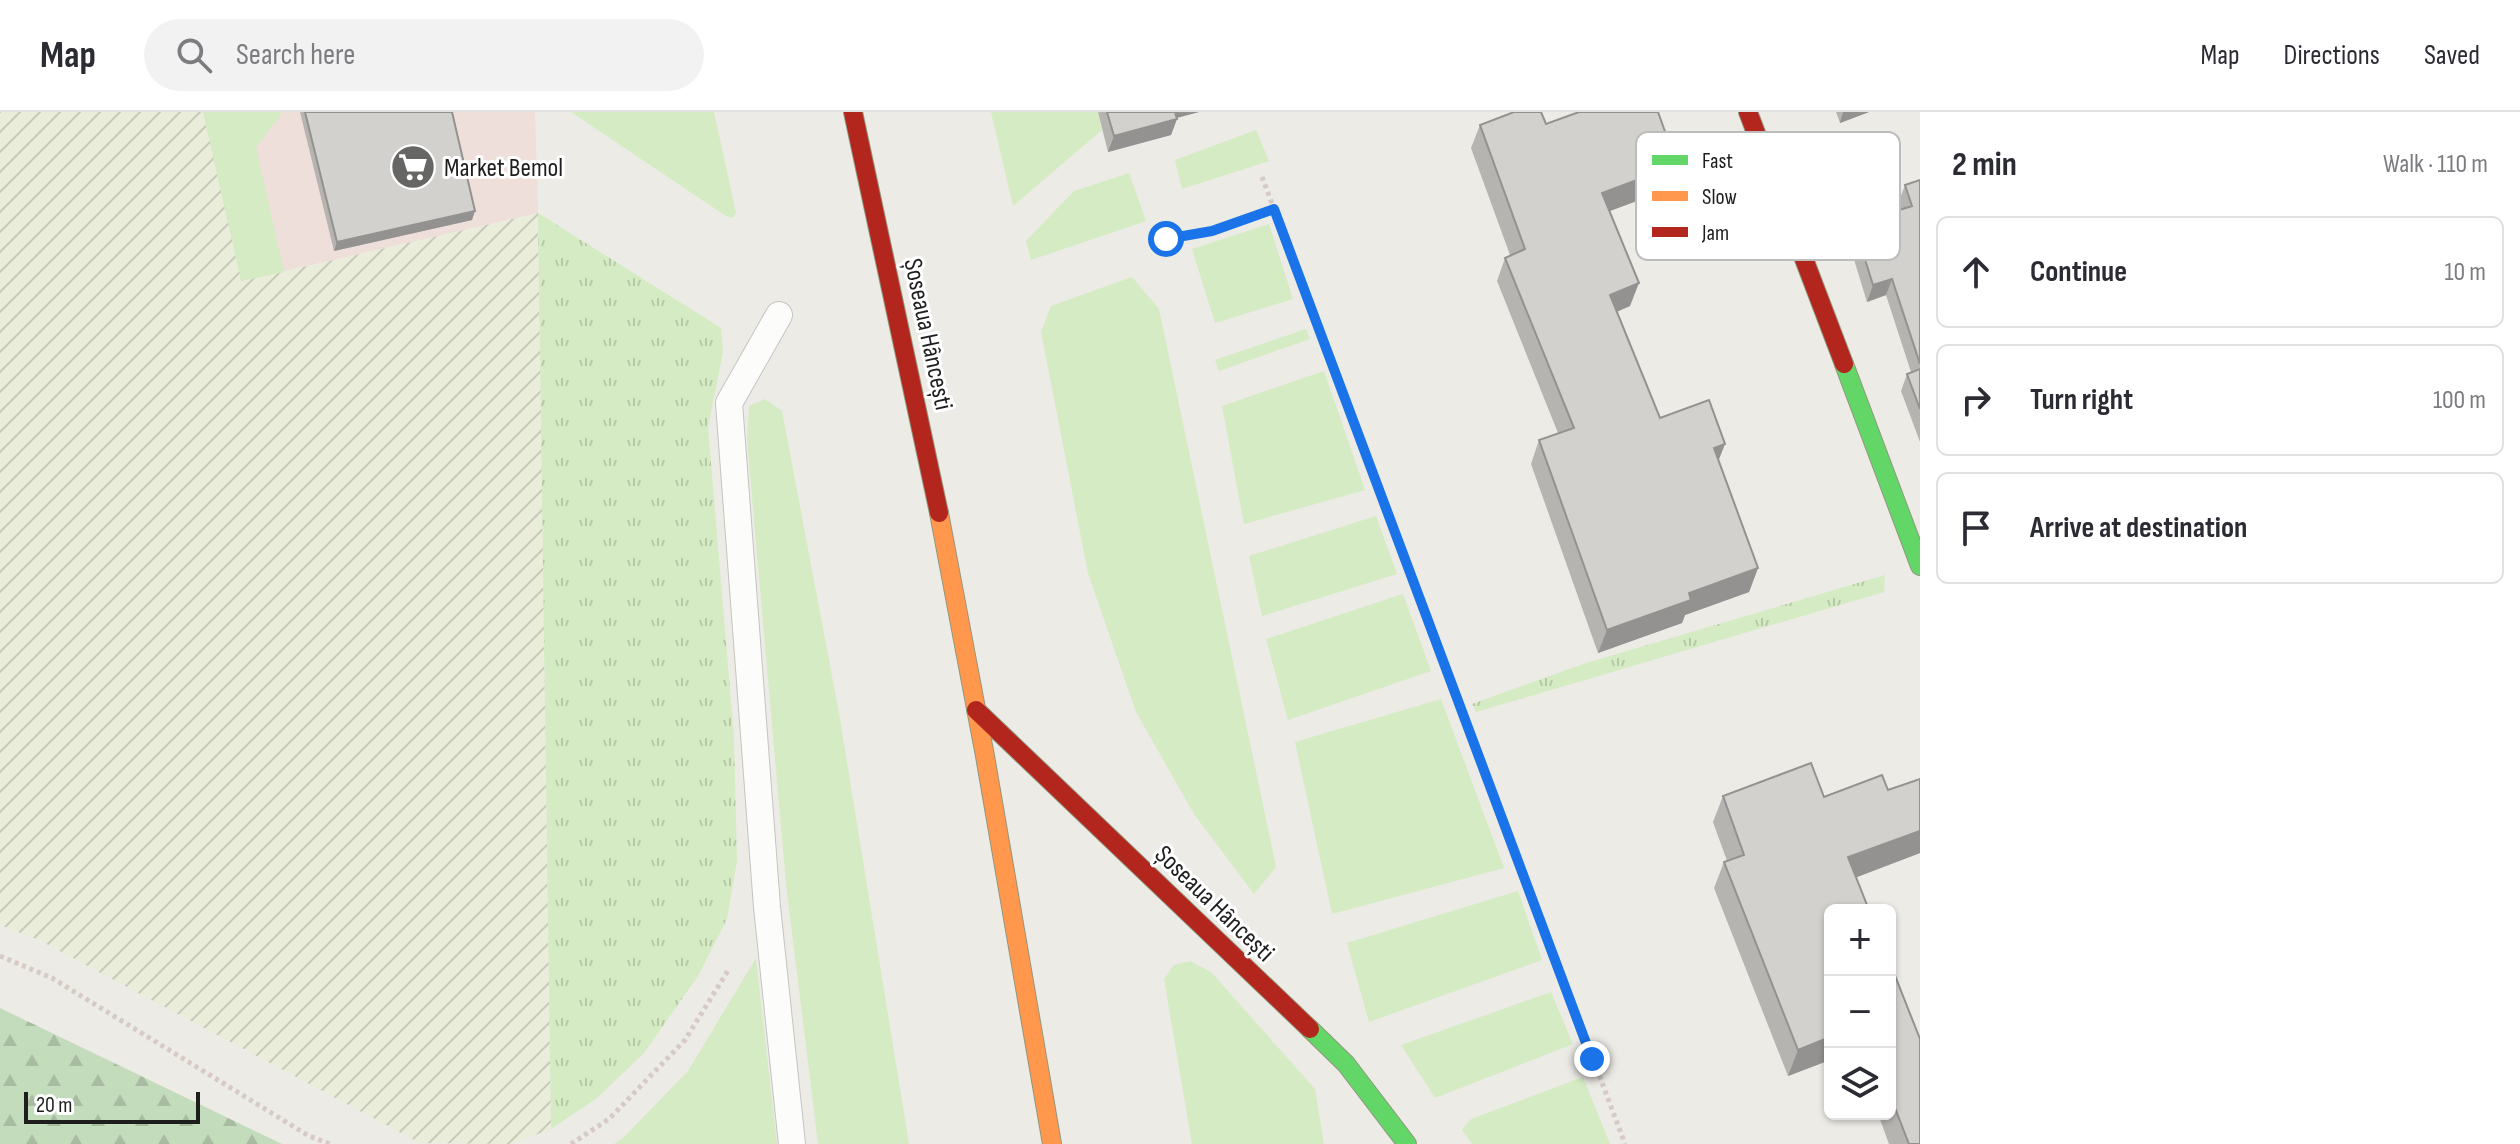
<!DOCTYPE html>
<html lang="en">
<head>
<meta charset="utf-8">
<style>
  :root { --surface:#fff; --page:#f2f2f3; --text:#2b2b33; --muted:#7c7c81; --line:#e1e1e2 }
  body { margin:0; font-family:"Sofia Sans Condensed",sans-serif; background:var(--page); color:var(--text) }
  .controls { position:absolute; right:24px; bottom:24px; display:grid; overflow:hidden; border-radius:12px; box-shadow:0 2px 6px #0004 }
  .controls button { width:72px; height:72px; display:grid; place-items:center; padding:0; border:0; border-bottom:2px solid var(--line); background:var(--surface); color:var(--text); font:40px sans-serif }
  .scale { position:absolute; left:24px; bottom:20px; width:176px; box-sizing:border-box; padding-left:8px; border:4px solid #1e1e1e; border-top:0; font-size:22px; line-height:28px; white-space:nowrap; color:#1e1e1e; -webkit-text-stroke:6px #fff; paint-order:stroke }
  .stop { position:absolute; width:24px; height:24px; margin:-18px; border:6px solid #1a73e8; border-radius:50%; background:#fff }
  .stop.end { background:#1a73e8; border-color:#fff; box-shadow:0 2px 8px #0008 }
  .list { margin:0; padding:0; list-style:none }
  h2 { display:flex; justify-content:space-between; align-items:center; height:104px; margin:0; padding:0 32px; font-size:34px }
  h2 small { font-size:26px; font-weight:400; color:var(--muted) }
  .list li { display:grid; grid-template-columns:52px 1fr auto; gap:24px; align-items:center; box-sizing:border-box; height:112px; margin:0 16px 16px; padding:0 16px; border:2px solid var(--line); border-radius:12px }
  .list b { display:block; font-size:30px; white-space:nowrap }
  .list em { font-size:26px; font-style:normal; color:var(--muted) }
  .icon { flex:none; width:44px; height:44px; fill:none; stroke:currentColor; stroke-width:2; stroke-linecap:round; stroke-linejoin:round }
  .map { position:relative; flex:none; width:1920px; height:1032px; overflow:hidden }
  header { display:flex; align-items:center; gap:48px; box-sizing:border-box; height:112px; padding:0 40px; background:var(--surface); border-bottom:2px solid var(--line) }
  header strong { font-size:38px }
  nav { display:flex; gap:44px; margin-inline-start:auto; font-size:28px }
  .search { width:560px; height:72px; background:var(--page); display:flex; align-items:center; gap:20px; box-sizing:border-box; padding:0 28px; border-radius:44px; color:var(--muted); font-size:30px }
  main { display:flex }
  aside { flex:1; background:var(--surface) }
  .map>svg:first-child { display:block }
  .commercial { fill:#efdfdb }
  .farmland { fill:url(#farmland-furrows) }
  .grass { fill:url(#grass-tufts) }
  .forest { fill:url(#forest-firs) }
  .garden { fill:#d4ebc3 }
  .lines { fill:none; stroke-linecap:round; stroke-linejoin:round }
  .lane-casing { stroke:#c5c4c2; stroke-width:28 }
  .fast-casing { stroke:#92967e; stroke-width:20 }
  .slow-casing { stroke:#92967e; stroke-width:20 }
  .jam-casing { stroke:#92967e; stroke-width:20 }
  .path { stroke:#d7cac5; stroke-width:5; stroke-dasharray:4 4; stroke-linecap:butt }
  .lane { stroke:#fcfcfb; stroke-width:26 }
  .fast { stroke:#63d668; stroke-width:18 }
  .slow { stroke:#ff974d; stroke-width:18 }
  .jam { stroke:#b3261e; stroke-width:18 }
  .wall { fill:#b5b4b0 }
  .shaded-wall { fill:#949290 }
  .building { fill:#d3d1cd; stroke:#949290; stroke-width:2 }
  .route { stroke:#1a73e8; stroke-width:10 }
  .labels { text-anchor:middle; stroke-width:6; stroke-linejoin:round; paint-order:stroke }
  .poi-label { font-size:26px; fill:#1e1e1e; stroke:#fff; text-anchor:start }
  .street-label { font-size:26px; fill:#1e1e1e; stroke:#fff }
  .key { fill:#fff; stroke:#bcbcbc; stroke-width:2 }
  .key-label { font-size:22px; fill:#1e1e1e }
</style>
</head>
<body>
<header>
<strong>Map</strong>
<div class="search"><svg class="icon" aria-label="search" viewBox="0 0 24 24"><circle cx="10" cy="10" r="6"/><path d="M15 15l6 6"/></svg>Search here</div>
<nav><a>Map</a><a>Directions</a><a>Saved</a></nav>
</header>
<main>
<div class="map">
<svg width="1920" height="1032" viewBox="0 0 1920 1032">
  <defs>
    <pattern id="farmland-furrows" width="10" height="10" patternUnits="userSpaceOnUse" patternTransform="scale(2)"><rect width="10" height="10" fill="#eaedd9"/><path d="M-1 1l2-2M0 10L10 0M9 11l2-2" fill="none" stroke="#c8cbba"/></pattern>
    <pattern id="grass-tufts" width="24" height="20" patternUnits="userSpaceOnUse" patternTransform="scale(2)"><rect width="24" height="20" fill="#d4ebc3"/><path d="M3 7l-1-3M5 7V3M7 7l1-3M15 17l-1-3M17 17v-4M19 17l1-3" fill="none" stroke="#b6c9a7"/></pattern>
    <pattern id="forest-firs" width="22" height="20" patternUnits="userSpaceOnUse" patternTransform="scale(2)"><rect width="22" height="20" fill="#c3dcbb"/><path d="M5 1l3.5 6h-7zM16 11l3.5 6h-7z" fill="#a7bca0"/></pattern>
  </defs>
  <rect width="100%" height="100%" fill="#ecebe6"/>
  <path class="commercial" d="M 203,0 L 535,0 L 538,101 L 241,169 Z"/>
  <path class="farmland" d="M 0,0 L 203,0 L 242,169 L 538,101 L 551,1017 L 511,1032 L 420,1031 L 39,828 L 0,813 Z"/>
  <g class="grass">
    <path d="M 538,101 L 721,216 L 723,240 L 708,315 L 734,626 L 737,749 L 727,807 L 698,864 L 644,941 L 597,986 L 551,1017 Z"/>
    <path d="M 1885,463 L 1884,480 L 1476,600 L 1472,592 L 1586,551 Z"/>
  </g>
  <path class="forest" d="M 0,896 L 282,1032 L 0,1032 Z"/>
  <g class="garden">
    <path d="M 203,0 L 280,0 L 281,3 L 256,35 L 284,160 L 241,169 Z"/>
    <path d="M 571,0 L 714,0 L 736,101 L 733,106 L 726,104 Z"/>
    <path d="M 991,0 L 1098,0 L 1102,18 L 1013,94 Z"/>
    <path d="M 1256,18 L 1269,49 L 1182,77 L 1175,48 Z"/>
    <path d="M 1129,61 L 1146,109 L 1031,148 L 1026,129 L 1074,79 Z"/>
    <path d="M 1269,112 L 1293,187 L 1215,211 L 1192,137 Z"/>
    <path d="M 1132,165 L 1159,197 L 1276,755 L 1254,782 L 1194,702 L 1136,600 L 1088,461 L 1041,220 L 1051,194 Z"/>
    <path d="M 1306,217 L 1310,227 L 1219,259 L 1215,248 Z"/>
    <path d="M 1324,259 L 1365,378 L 1244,412 L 1222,294 Z"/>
    <path d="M 765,287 L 782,299 L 839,601 L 909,1032 L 818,1032 L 786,772 L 747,328 L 749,294 Z"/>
    <path d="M 1376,404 L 1397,462 L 1262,504 L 1249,444 Z"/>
    <path d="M 1403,482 L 1431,559 L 1288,608 L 1266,527 Z"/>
    <path d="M 1441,587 L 1504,756 L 1332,802 L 1295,630 Z"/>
    <path d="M 1518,779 L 1542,848 L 1369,910 L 1347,831 Z"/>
    <path d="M 756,846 L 777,1032 L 614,1032 L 624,1025 L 688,959 Z"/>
    <path d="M 1190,849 L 1211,860 L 1315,977 L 1324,1032 L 1192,1032 L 1164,867 L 1174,853 Z"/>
    <path d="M 1551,880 L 1573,932 L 1435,986 L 1401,933 Z"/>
    <path d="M 1583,965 L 1610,1032 L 1472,1032 L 1462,1018 L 1471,1007 Z"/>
  </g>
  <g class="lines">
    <g class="lane-casing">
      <path id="lane" d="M 779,203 L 729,291 L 767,795 L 792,1032"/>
    </g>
    <g class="fast-casing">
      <g id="fast">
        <path d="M 1844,252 L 1920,454"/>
        <path d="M 1310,917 L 1346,952 L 1407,1032"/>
      </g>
    </g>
    <g class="slow-casing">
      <path id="slow" d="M 939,401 L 985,644 L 1052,1032"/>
    </g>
    <g class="jam-casing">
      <g id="jam">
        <path d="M 853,0 L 939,401"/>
        <path d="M 1748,0 L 1844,252"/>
        <path d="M 976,598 L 1310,917"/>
      </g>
    </g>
    <g class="path">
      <path d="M 1262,65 L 1625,1032"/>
      <path d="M 1166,127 L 1212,119 L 1274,97"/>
      <path d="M 0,844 L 52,866 L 309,1024 L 330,1032"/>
      <path d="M 571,1032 L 609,1007 L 685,928 L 729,857"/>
    </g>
    <use href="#lane" class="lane"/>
    <use href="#fast" class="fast"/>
    <use href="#slow" class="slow"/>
    <use href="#jam" class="jam"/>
  </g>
  <g class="wall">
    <path d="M 300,0 L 452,0 L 472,108 L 334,139 Z"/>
    <path d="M 1098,0 L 1199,0 L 1177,6 L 1171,23 L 1108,40 Z"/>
    <path d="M 1836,0 L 1869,0 L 1840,11 Z"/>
    <path d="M 1546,12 L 1669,77 L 1609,99 L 1630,194 L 1617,200 L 1660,306 L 1719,348 L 1758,456 L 1749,480 L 1685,503 L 1682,511 L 1598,541 L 1531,352 L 1539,328 L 1558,321 L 1497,169 L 1505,146 L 1510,143 L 1471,36 L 1480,13 Z"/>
    <path d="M 1920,68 L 1920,330 L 1901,279 L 1907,262 L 1911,260 L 1886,183 L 1867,190 L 1848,128 L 1854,112 L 1901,97 L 1899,89 L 1905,73 Z"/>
    <path d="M 1920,667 L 1920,741 L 1856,765 L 1830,798 L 1830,948 L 1788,964 L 1714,776 L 1724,750 L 1727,749 L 1713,710 L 1723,684 L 1824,685 L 1888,678 Z"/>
    <path d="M 1890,851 L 1920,1032 L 1889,1032 L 1878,1002 L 1890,1002 Z"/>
  </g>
  <g class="shaded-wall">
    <path d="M 1171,0 L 1199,0 L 1168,8 Z"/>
    <path d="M 1843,0 L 1869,0 L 1840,11 Z"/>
    <path d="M 1177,7 L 1171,23 L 1108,40 L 1114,24 Z"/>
    <path d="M 1677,53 L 1669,77 L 1594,105 L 1602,81 Z"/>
    <path d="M 475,99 L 472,108 L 334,139 L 337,130 Z"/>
    <path d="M 1892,167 L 1886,183 L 1867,190 L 1873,173 Z"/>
    <path d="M 1639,171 L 1630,194 L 1601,206 L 1610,183 Z"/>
    <path d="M 1725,332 L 1716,355 L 1714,336 Z"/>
    <path d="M 1758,456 L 1749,480 L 1685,503 L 1682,511 L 1598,541 L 1607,518 L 1689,481 Z"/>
    <path d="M 1920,719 L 1920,741 L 1839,772 L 1848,745 Z"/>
    <path d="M 1830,925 L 1830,948 L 1788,964 L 1798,938 Z"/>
  </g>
  <g class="building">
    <path d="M 305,0 L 452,0 L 475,99 L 337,130 Z"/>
    <path d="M 1107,0 L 1175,0 L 1177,7 L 1114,24 Z"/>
    <path d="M 1514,0 L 1541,0 L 1546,12 L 1579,0 L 1658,0 L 1677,53 L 1602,81 L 1639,171 L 1610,183 L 1660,306 L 1709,288 L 1725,332 L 1714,336 L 1758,456 L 1689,481 L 1691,488 L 1607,518 L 1539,328 L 1574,316 L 1505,146 L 1525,137 L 1480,13 Z"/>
    <path d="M 1920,68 L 1920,252 L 1892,167 L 1873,173 L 1854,112 L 1912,94 L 1905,73 Z"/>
    <path d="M 1920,257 L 1920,297 L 1907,262 Z"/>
    <path d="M 1811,651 L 1824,685 L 1882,663 L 1888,678 L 1920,667 L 1920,719 L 1848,745 L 1869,798 L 1830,798 L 1830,925 L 1798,938 L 1724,750 L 1744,743 L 1723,684 Z"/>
    <path d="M 1890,851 L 1920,927 L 1920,1032 L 1909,1032 L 1890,983 Z"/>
  </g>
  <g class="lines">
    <path class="route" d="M 1166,127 L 1212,119 L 1274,97 L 1592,947"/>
  </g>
  <defs>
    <g id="supermarket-disc" transform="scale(2.3)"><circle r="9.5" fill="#666664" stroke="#fff"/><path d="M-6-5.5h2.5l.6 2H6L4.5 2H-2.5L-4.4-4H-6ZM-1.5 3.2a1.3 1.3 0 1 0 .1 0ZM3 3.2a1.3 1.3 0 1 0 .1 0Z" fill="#fff"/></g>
  </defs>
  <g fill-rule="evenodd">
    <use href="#supermarket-disc" x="413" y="55"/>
  </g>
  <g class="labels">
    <g class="poi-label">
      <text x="444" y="64">Market Bemol</text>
    </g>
    <g class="street-label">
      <text transform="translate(929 222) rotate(78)" y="9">Șoseaua Hâncești</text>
      <text transform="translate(1215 791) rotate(44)" y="9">Șoseaua Hâncești</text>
    </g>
  </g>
  <rect x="1636" y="20" width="264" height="128" rx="12" class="key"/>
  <rect x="1652" y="43" width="36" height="10" fill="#63d668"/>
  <rect x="1652" y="79" width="36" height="10" fill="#ff974d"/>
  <rect x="1652" y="115" width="36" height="10" fill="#b3261e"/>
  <g class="key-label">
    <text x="1702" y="56">Fast</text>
    <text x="1702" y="92">Slow</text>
    <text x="1702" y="128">Jam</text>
  </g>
</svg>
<div class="controls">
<button>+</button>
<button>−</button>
<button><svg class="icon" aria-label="layers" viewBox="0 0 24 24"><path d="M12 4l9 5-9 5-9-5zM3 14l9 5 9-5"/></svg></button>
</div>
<div class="scale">20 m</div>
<div class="stop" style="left:1166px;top:127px"></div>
<div class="stop end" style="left:1592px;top:947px"></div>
</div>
<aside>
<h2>2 min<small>Walk · 110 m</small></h2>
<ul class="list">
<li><svg class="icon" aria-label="ahead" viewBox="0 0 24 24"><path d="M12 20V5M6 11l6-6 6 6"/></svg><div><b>Continue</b></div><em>10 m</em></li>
<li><svg class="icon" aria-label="right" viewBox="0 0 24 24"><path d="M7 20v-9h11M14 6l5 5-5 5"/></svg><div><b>Turn right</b></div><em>100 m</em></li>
<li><svg class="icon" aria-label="arrive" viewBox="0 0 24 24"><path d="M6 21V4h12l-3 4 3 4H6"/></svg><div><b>Arrive at destination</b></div></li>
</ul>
</aside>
</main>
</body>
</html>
